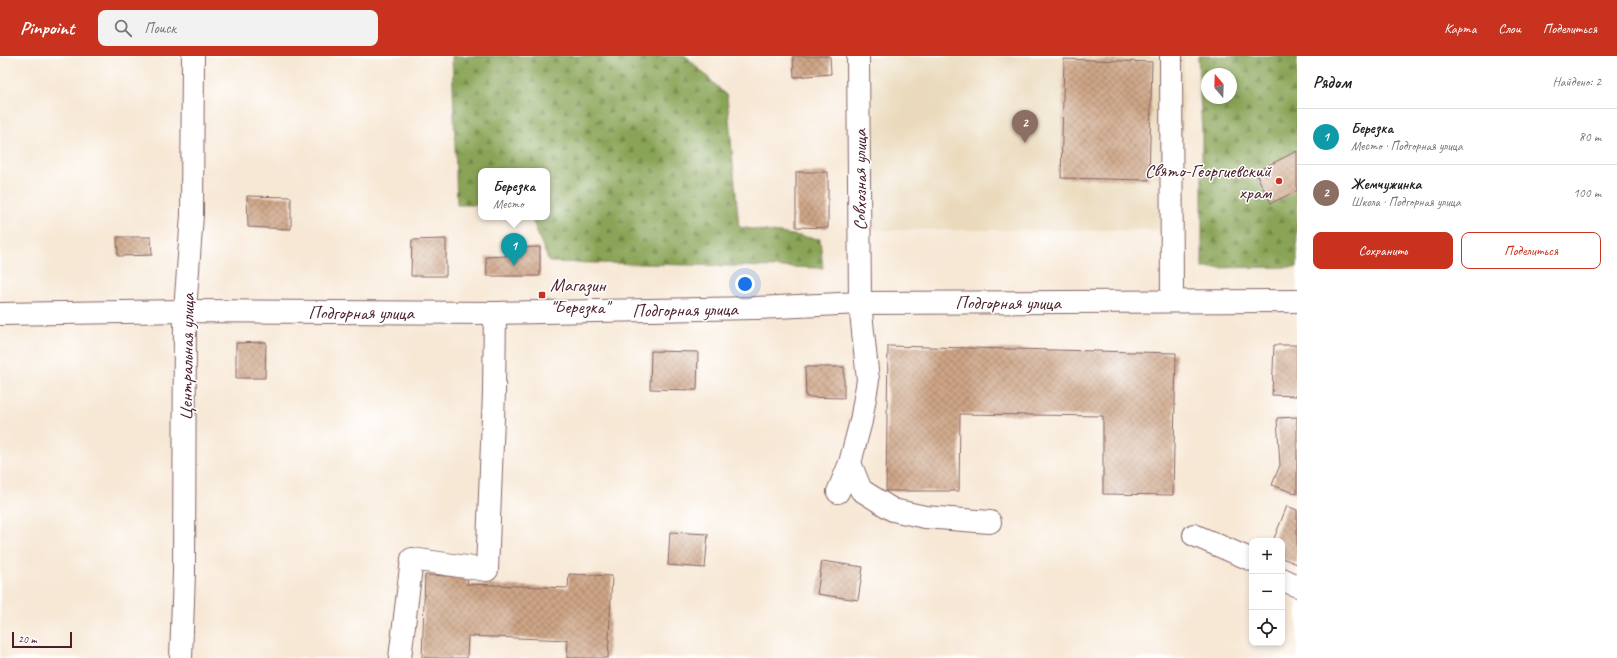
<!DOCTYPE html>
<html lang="ru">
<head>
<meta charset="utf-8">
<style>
  :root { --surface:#fff; --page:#f2f2f2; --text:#222; --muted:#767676; --line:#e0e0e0; --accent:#c8321e }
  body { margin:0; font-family:Caveat,sans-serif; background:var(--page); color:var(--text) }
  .controls { position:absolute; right:12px; bottom:12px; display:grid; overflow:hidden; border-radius:8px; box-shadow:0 2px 6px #0003 }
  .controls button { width:36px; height:36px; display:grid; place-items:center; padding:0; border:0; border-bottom:1px solid var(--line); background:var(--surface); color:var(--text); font:20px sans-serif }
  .compass { position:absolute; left:1201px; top:12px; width:36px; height:36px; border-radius:50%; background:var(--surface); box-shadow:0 2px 6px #0003; rotate:341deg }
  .scale { position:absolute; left:12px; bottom:10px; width:60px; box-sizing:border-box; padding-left:4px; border:2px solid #4a1f2b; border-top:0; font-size:11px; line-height:14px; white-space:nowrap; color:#4a1f2b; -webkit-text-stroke:3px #fff; paint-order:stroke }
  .you { position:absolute; left:745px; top:228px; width:14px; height:14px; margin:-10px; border:3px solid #fff; border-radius:50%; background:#1a73e8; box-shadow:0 0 0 6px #1a73e833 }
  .badge { display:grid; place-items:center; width:26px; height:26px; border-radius:50%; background:var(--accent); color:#fff; font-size:13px; font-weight:700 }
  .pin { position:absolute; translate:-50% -33px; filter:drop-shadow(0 1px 2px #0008) }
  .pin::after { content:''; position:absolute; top:21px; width:14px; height:12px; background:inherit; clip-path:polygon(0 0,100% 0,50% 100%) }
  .popup { position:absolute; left:478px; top:112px; width:72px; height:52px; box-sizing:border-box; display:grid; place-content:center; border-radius:8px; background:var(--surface); filter:drop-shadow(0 1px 3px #0005); font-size:13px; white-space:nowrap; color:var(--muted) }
  .popup b { font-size:15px; color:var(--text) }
  .popup::after { content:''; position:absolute; left:50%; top:100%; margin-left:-8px; border:8px solid transparent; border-top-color:var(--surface) }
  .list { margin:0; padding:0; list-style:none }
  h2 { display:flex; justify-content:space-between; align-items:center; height:52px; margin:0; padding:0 16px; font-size:17px }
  h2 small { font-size:13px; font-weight:400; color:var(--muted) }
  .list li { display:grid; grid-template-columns:26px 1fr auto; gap:12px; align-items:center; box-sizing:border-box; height:56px; padding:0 16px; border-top:1px solid var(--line) }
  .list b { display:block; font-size:15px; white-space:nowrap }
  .list p { margin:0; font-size:13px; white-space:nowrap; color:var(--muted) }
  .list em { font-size:13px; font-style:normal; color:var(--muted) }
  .actions { display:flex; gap:8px; padding:12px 16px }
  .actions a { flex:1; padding:9px 0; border:1px solid var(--accent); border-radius:8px; text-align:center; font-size:14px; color:var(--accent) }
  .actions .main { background:var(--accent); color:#fff }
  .icon { flex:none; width:22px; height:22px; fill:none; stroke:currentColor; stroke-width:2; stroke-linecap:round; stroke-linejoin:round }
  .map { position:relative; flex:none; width:1297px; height:602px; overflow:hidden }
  header { display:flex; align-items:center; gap:24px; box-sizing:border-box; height:56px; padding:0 20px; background:var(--accent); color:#fff }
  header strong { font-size:19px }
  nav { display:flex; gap:22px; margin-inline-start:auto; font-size:14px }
  .search { width:280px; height:36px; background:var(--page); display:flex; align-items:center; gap:10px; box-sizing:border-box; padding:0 14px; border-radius:8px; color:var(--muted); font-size:15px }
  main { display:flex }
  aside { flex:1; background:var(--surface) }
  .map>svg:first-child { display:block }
  .built { fill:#ead9ba }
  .forest { fill:url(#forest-firs); stroke:#6a6240; fill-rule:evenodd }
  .building { fill:url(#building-cross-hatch) }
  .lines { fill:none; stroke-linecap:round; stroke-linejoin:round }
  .minor-casing { stroke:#876566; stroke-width:24 }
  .minor { stroke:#fff; stroke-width:22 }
  .poi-dot { fill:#c8321e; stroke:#fff; stroke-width:1.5 }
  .labels { text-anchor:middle; stroke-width:3; stroke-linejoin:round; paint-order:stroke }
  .poi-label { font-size:19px; fill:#4a1f2b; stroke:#fff; text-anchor:end }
  .street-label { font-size:19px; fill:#4a1f2b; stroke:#fff }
</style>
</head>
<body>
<header>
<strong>Pinpoint</strong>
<div class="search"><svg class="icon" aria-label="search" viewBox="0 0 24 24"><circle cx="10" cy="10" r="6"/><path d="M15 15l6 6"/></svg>Поиск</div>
<nav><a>Карта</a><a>Слои</a><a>Поделиться</a></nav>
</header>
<main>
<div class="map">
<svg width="1297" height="602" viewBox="0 0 1297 602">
  <defs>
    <pattern id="forest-firs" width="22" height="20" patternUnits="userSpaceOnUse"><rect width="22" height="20" fill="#89a456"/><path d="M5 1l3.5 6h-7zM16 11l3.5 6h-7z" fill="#728547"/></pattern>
    <pattern id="building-cross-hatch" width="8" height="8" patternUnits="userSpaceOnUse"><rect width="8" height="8" fill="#cea586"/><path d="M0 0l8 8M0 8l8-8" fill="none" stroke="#a9866e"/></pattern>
  </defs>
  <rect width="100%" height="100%" fill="#fff"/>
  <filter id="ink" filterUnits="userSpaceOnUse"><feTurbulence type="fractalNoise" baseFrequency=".025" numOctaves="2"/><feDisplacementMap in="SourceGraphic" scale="8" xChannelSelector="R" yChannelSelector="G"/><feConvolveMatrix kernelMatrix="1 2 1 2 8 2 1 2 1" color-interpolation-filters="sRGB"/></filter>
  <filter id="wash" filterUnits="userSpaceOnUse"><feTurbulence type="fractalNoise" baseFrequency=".012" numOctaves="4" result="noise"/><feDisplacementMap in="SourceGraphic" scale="16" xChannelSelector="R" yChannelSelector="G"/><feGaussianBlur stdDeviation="0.9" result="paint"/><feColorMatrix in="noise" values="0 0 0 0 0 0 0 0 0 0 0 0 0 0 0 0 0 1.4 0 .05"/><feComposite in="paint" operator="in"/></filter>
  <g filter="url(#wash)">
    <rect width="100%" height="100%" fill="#f7e8d5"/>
    <path class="built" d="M 867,0 L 1184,0 L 1181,174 L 867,174 Z"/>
    <g class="forest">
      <path d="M 452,0 L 686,0 L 727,40 L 739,171 L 820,183 L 823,212 L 549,206 L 531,161 L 547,161 L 547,115 L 481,115 L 481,149 L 457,149 Z"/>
      <path d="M 1198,0 L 1297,0 L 1297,211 L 1202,212 L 1202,78 ZM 1207,18 L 1231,18 L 1231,42 L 1207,42 Z"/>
    </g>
    <g id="blocks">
      <g class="building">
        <path d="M 793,0 L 830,0 L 831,18 L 794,21 Z"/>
        <path d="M 1064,3 L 1152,6 L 1149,124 L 1061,122 Z"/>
        <path d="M 1297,95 L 1297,135 L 1271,147 L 1255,116 Z"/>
        <path d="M 796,116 L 828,116 L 828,172 L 796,171 Z"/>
        <path d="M 247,140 L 291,141 L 291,173 L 248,171 Z"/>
        <path d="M 117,181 L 151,181 L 152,199 L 118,200 Z"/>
        <path d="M 446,183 L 446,220 L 411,220 L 412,184 Z"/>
        <path d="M 540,191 L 540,220 L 487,220 L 486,201 L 506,200 L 506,192 Z"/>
        <path d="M 266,286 L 265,322 L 236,322 L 236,287 Z"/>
        <path d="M 1274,289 L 1297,289 L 1297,340 L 1272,339 Z"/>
        <path d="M 888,290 L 1176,297 L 1173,439 L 1103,438 L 1103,360 L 960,358 L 959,435 L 886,435 Z"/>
        <path d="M 651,295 L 698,296 L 697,334 L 650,333 Z"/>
        <path d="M 805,311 L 844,311 L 844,342 L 806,341 Z"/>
        <path d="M 1297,361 L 1297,438 L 1272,429 L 1280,409 L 1277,362 Z"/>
        <path d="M 1287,450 L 1297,454 L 1297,508 L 1282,502 L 1282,485 L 1273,485 Z"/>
        <path d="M 670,476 L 708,478 L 705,512 L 668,509 Z"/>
        <path d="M 822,505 L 863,511 L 858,544 L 817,538 Z"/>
        <path d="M 569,518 L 612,520 L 608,602 L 567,602 L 568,584 L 468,580 L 467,602 L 422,602 L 425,519 L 468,521 L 467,528 L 568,532 Z"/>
      </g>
    </g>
  </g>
  <g filter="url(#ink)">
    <use href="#blocks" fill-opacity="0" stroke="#876566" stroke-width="1"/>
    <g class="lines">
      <g class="minor-casing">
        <g id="minor">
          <path d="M 1171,0 L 1172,245"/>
          <path d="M 0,258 L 185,255 L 495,257 L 756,252 L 860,247 L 1297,245"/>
          <path d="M 850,407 L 861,434 L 893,454 L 925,461 L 990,466"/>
          <path d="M 838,436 L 850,407 L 861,365 L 868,324 L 860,247 L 858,0"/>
          <path d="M 1194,479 L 1252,504"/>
          <path d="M 1282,523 L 1297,530"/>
          <path d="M 181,602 L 184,517 L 185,255 L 192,159 L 193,0"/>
          <path d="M 400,602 L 412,503 L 487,514 L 494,337 L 495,257"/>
        </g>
      </g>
      <use href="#minor" class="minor"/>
    </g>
  </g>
  <g class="poi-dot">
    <circle cx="1279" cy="125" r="4"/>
    <rect x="538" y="235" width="8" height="8" rx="2"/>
  </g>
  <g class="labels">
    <g class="poi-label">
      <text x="1271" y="121">Свято-Георгиевский<tspan x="1271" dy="22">храм</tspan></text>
      <text x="550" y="235" text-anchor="start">Магазин<tspan x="550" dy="22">"Березка"</tspan></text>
    </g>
    <g class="street-label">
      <text transform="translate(859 124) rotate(-90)" y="7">Совхозная улица</text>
      <text x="1008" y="253">Подгорная улица</text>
      <text transform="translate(685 253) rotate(-1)" y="7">Подгорная улица</text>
      <text x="361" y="263">Подгорная улица</text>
      <text transform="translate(186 301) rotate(-89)" y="7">Центральная улица</text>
    </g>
  </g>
</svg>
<div class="controls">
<button>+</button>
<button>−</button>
<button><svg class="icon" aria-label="locate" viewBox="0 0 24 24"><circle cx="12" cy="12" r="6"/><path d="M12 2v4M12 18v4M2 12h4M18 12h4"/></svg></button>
</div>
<svg class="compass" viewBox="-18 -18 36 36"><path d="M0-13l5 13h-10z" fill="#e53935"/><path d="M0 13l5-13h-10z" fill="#767676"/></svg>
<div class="scale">20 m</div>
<div class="you"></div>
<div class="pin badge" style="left:514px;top:210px;background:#0f9aa8">1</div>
<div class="popup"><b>Березка</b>Место</div>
<div class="pin badge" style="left:1025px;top:87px;background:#8d6e63">2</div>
</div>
<aside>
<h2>Рядом<small>Найдено: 2</small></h2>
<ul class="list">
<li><span class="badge" style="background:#0f9aa8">1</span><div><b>Березка</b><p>Место · Подгорная улица</p></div><em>80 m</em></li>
<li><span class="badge" style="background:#8d6e63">2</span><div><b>Жемчужинка</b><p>Школа · Подгорная улица</p></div><em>100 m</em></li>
</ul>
<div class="actions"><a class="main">Сохранить</a><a>Поделиться</a></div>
</aside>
</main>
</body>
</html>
